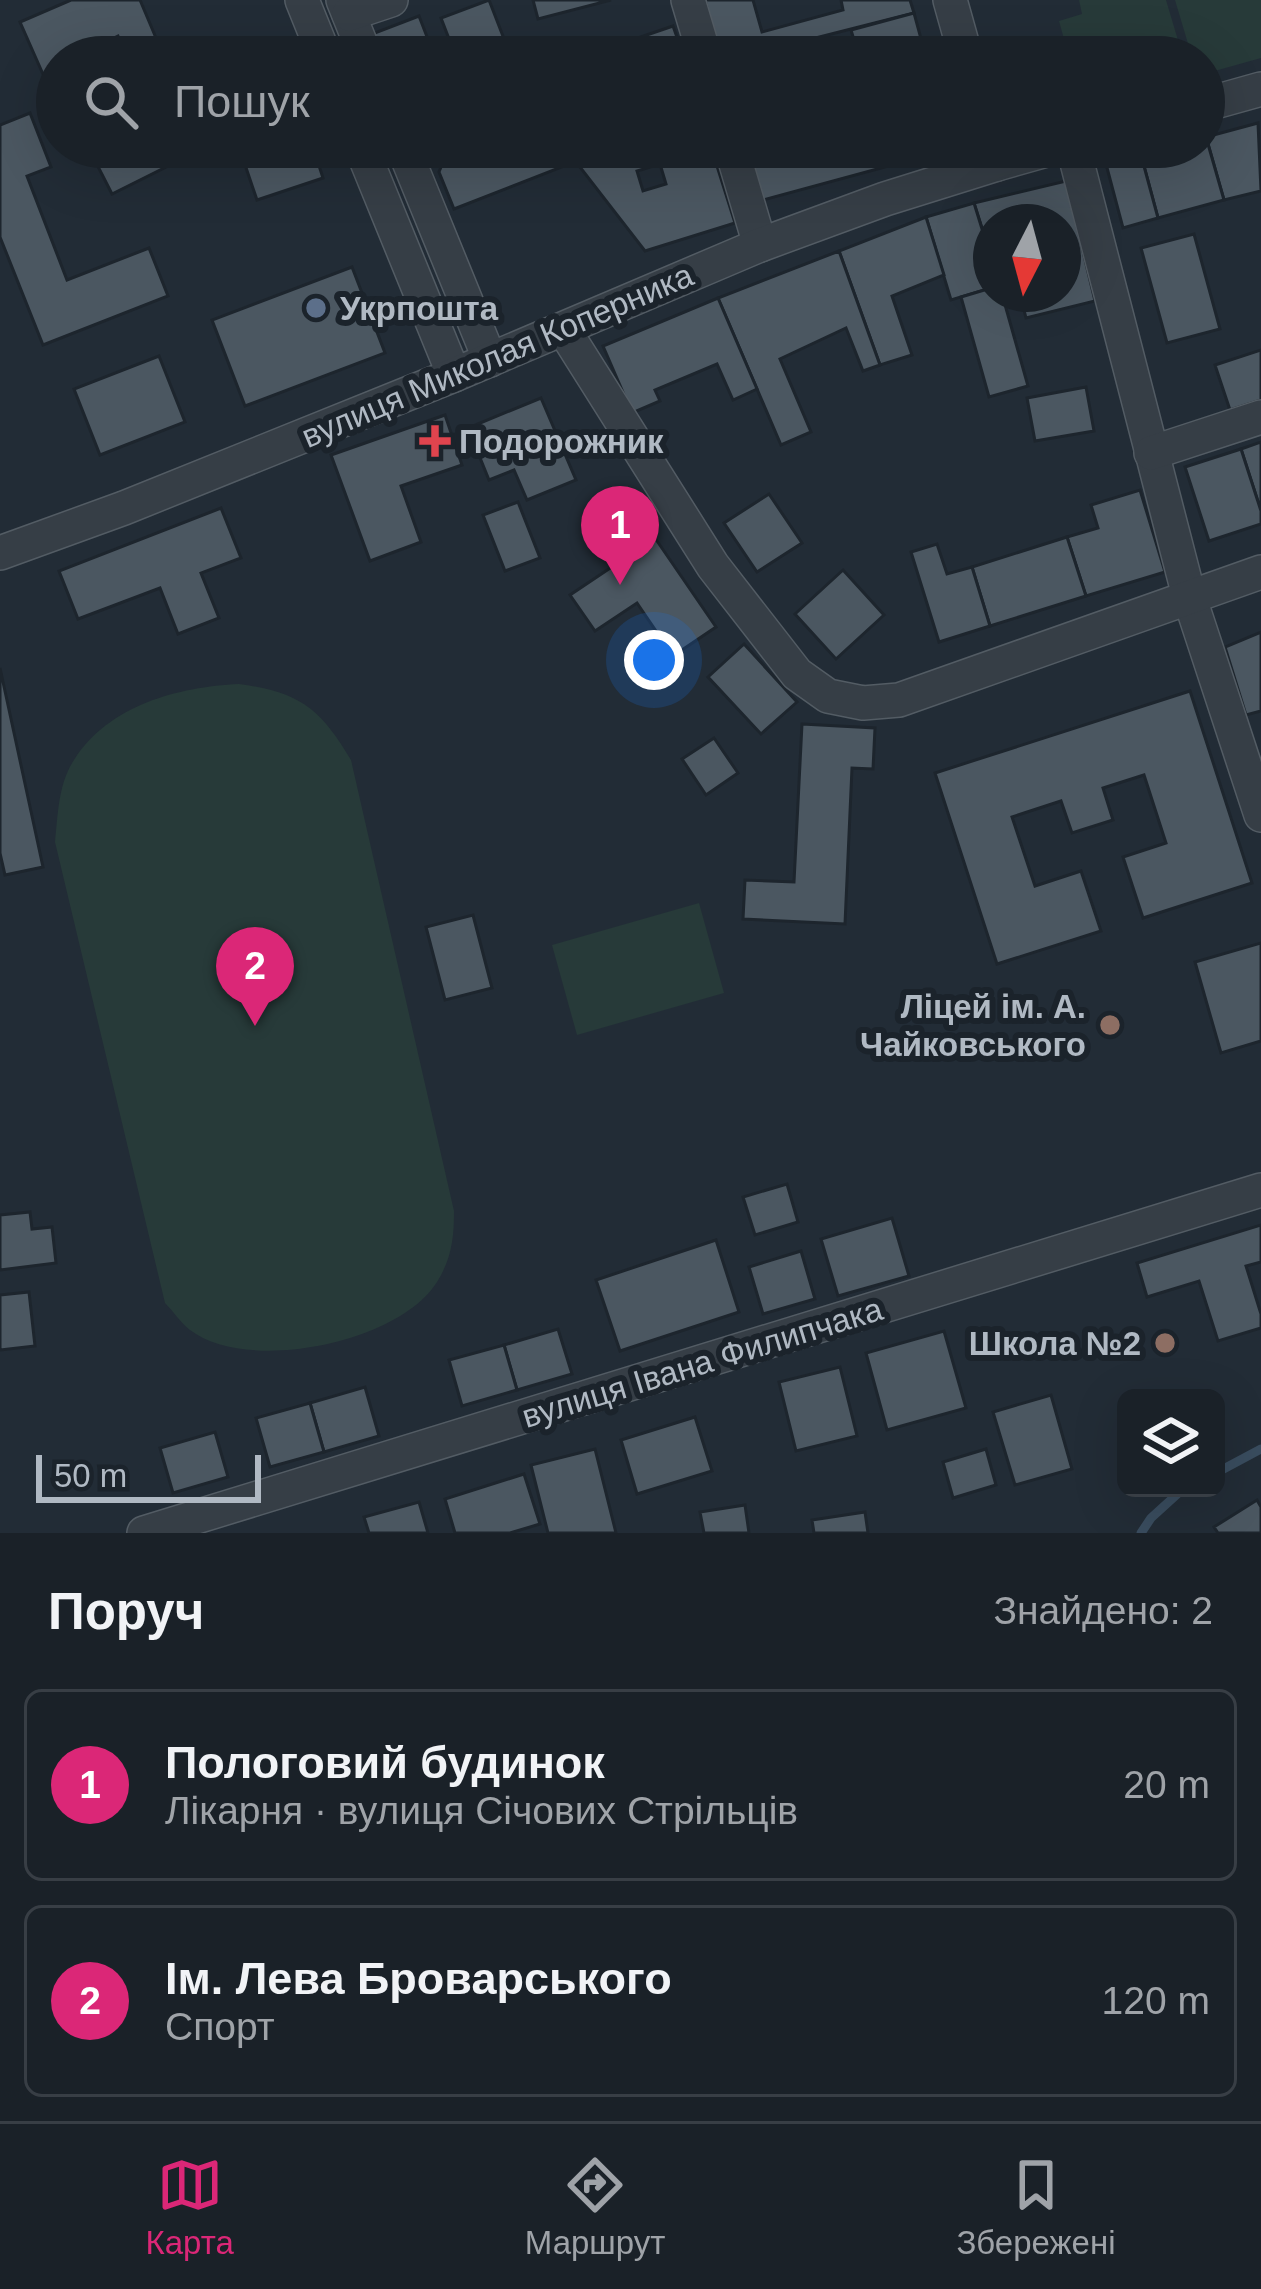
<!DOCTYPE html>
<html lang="uk">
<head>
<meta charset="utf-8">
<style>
  :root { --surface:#1a2128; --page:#232930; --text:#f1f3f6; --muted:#9fa3a8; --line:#383e45; --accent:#db2777 }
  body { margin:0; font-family:Helvetica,sans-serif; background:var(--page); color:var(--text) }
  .controls { position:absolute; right:36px; bottom:36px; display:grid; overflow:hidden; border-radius:18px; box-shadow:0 12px 48px #0002 }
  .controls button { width:108px; height:108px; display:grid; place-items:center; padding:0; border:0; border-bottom:3px solid var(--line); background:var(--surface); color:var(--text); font:60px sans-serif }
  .compass { position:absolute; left:973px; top:204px; width:108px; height:108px; border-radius:50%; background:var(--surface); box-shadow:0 12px 48px #0002; rotate:186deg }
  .scale { position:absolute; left:36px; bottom:30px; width:225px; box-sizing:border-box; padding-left:12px; border:6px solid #b0b9c3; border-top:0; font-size:33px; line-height:42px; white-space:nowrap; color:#b0b9c3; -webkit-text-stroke:9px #1b232b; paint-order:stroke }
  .you { position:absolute; left:654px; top:660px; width:42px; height:42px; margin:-30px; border:9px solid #fff; border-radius:50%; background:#1a73e8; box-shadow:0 0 0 18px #1a73e833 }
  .badge { display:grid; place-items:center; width:78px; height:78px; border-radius:50%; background:var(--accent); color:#fff; font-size:39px; font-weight:700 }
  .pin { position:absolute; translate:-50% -99px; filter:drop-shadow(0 3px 6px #0008) }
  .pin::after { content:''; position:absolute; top:63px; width:42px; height:36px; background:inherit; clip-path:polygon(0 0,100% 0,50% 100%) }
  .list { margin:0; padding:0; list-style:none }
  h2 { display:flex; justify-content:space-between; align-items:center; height:156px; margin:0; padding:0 48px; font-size:51px }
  h2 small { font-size:39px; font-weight:400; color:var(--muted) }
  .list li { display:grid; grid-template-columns:78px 1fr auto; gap:36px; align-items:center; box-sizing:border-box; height:192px; margin:0 24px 24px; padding:0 24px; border:3px solid var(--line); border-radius:18px }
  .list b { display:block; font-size:45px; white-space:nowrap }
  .list p { margin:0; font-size:39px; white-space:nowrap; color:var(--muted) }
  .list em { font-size:39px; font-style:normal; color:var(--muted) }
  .icon { flex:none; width:66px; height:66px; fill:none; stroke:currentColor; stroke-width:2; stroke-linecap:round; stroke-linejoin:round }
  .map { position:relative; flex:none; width:1261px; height:1533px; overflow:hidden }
  .search { position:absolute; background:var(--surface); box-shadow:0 12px 48px #0002; left:36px; right:36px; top:36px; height:132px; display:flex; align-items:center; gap:30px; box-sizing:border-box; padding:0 42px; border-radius:66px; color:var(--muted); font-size:45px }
  .sheet { height:588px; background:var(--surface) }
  nav { display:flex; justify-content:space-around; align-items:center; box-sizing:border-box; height:168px; border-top:3px solid var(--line); background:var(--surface); font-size:33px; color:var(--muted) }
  nav a { display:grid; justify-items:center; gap:6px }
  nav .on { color:var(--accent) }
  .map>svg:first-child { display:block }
  .green { fill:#273a39 }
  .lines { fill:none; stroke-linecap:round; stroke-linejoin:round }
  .stream { stroke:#394c5e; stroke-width:9 }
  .building { fill:#4b5761; stroke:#1d252d; stroke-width:3; fill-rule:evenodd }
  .minor-casing { stroke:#535c64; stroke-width:36 }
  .minor { stroke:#363e46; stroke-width:33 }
  .service-dot { fill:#5c6f8a; stroke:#1b232b; stroke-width:4.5 }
  .health-dot { fill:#e0444e; stroke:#1b232b; stroke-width:4.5 }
  .education-dot { fill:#8d6e63; stroke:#1b232b; stroke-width:4.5 }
  .labels { text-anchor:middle; stroke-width:12; stroke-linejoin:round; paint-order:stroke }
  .poi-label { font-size:33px; font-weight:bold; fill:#b0b9c3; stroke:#1b232b; text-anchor:start }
  .street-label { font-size:33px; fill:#b0b9c3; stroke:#1b232b }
</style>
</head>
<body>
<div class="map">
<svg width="1261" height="1533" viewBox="0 0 1261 1533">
  <rect width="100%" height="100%" fill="#222c36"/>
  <g class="green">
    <path d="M 1079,0 L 1166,0 L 1183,57 L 1069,57 L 1059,21 L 1082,14 Z"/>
    <path d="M 1175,0 L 1261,0 L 1261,58 L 1204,74 L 1204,57 L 1192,57 Z"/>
    <path d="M 239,684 C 299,692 320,708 351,760 L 454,1211 C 454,1237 452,1258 437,1282 C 399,1343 248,1374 190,1330 C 181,1323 173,1311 165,1303 L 55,842 C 58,815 58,784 74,760 C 109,705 178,687 239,684 Z"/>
    <path d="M 699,903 L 724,993 L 577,1035 L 552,945 Z"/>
  </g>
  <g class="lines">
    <g class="stream">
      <path d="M 1216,1473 L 1261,1449"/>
      <path d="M 1141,1533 L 1151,1518 L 1184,1488"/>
    </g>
  </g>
  <g class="building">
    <path d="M 71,0 L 140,0 L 164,57 L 127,57 L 118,36 L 76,57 L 57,57 L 57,106 L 20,22 Z"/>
    <path d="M 489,0 L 511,57 L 456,57 L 441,18 Z"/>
    <path d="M 533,0 L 611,0 L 538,19 Z"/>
    <path d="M 705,0 L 753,0 L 762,32 L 843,10 L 841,0 L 910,0 L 914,13 L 741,57 L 720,57 Z"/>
    <path d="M 914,13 L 926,57 L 859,57 L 851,30 Z"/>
    <path d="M 419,16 L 434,55 L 381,57 L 372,34 Z"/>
    <path d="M 673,26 L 684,57 L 584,57 L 597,52 Z"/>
    <path d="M 30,113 L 51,167 L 27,176 L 67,280 L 149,248 L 168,296 L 43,345 L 0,237 L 0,125 Z"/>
    <path d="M 1258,123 L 1261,191 L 1224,200 L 1206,137 Z"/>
    <path d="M 1206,137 L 1224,200 L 1158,218 L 1141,155 L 1170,147 L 1204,147 Z"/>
    <path d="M 88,147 L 179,147 L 184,158 L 112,194 Z"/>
    <path d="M 239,147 L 313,147 L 323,178 L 257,200 Z"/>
    <path d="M 449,147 L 594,147 L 577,161 L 454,209 L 439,172 Z"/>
    <path d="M 594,147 L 711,147 L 735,223 L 645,251 L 576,162 ZM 660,164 L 666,184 L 643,191 L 637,171 Z"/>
    <path d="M 745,147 L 951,147 L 951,149 L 759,201 Z"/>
    <path d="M 1141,155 L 1158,218 L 1123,228 L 1106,164 Z"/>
    <path d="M 1066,181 L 1095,301 L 1026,318 L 1020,294 L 1063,294 L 1063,222 L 991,222 L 991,246 L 988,247 L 974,203 Z"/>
    <path d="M 974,203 L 991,258 L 991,288 L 951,300 L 926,217 Z"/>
    <path d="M 926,217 L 944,275 L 892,296 L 912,355 L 880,365 L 839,251 Z"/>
    <path d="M 1194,234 L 1220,329 L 1167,343 L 1141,248 Z"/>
    <path d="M 839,251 L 880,365 L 863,371 L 846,328 L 780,359 L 811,432 L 781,445 L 718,298 Z"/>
    <path d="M 352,267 L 385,353 L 245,406 L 212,320 Z"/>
    <path d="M 991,288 L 991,294 L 1002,294 L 1028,386 L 989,397 L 961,297 Z"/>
    <path d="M 718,298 L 757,389 L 733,400 L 717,364 L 655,390 L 660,401 L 632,413 L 603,346 Z"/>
    <path d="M 1261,350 L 1261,400 L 1230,410 L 1215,365 Z"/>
    <path d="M 159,356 L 185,422 L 100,455 L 74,389 Z"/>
    <path d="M 1086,387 L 1094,431 L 1035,441 L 1027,398 Z"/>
    <path d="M 541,398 L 576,480 L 527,500 L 514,470 L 489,480 L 468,428 Z"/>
    <path d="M 445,415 L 462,465 L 401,486 L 421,542 L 370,561 L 331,455 Z"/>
    <path d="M 1261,442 L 1261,511 L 1241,449 Z"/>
    <path d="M 1241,449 L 1261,511 L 1261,524 L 1209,541 L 1185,467 Z"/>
    <path d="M 1140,490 L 1165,572 L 1086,596 L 1067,537 L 1098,528 L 1091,505 Z"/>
    <path d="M 769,494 L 802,543 L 757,572 L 724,523 Z"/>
    <path d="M 518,502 L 540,558 L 505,571 L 483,515 Z"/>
    <path d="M 221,508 L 241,558 L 201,573 L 219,618 L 178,634 L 160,588 L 78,619 L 59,571 Z"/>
    <path d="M 1067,537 L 1086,596 L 990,626 L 972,567 Z"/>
    <path d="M 655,538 L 716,627 L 673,656 L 637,603 L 595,631 L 570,595 Z"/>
    <path d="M 937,544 L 947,574 L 972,567 L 990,626 L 939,642 L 911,552 Z"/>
    <path d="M 843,570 L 884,615 L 836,659 L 795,614 Z"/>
    <path d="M 1261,632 L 1261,711 L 1246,715 L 1225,647 Z"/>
    <path d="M 744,644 L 797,702 L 761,734 L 708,677 Z"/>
    <path d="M 0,668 L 43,867 L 5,875 L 0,853 Z"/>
    <path d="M 1190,691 L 1252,883 L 1143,918 L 1123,857 L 1166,843 L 1144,775 L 1103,788 L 1113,820 L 1072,833 L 1061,801 L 1012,817 L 1035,886 L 1081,871 L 1101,931 L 997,964 L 935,773 Z"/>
    <path d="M 802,724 L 875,728 L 873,769 L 852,768 L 845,924 L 743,919 L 745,880 L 794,882 Z"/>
    <path d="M 714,738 L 738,773 L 706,795 L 682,759 Z"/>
    <path d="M 473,915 L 492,988 L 445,1000 L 426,927 Z"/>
    <path d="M 1261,943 L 1261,1041 L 1221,1053 L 1195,962 Z"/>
    <path d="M 787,1184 L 798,1222 L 755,1235 L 743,1197 Z"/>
    <path d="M 30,1212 L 32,1229 L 52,1227 L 56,1263 L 0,1270 L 0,1215 Z"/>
    <path d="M 892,1218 L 909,1276 L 838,1296 L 821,1239 Z"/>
    <path d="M 1261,1225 L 1261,1262 L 1246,1266 L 1261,1314 L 1261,1328 L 1218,1341 L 1199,1281 L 1147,1297 L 1137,1263 Z"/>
    <path d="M 716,1240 L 739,1312 L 620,1351 L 596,1280 Z"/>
    <path d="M 801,1251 L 815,1299 L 763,1314 L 749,1267 Z"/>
    <path d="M 29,1292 L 35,1346 L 0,1350 L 0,1295 Z"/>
    <path d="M 558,1329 L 572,1374 L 517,1390 L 504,1345 Z"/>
    <path d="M 944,1331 L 966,1408 L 887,1430 L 866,1353 Z"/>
    <path d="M 504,1345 L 517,1390 L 462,1406 L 449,1360 Z"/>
    <path d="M 840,1367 L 857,1436 L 796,1451 L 779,1382 Z"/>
    <path d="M 365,1387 L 379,1436 L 324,1452 L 310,1403 Z"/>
    <path d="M 1051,1395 L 1072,1469 L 1015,1485 L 993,1412 Z"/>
    <path d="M 310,1403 L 324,1452 L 270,1467 L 256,1418 Z"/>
    <path d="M 695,1417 L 712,1471 L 637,1494 L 621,1440 Z"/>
    <path d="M 215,1432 L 228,1477 L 173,1493 L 160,1448 Z"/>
    <path d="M 595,1449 L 616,1533 L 548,1533 L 531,1465 Z"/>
    <path d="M 986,1449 L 996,1485 L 953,1498 L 943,1462 Z"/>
    <path d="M 524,1474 L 540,1524 L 510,1533 L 455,1533 L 445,1499 Z"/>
    <path d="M 1257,1500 L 1261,1507 L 1261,1533 L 1218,1533 L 1214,1527 Z"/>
    <path d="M 419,1502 L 428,1533 L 369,1533 L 364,1517 Z"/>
    <path d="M 745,1505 L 749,1533 L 704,1533 L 700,1512 Z"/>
    <path d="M 865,1512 L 868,1533 L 814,1533 L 812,1520 Z"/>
  </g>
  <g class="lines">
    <g class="minor-casing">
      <g id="minor">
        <path d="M 302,0 L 325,57"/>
        <path d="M 343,0 L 366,57"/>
        <path d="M 688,0 L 705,57"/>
        <path d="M 950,0 L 966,57"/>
        <path d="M 349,14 L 391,0"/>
        <path d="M 1204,105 L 1261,89"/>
        <path d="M 361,147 L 454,375"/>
        <path d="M 403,147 L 490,360"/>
        <path d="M 731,147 L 760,245"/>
        <path d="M 992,147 L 997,164 L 1057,147"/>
        <path d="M 1073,147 L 1189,596 L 1261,815"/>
        <path d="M 564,330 L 713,566 L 797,674 L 828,696 L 863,703 L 899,700 L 1261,572"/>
        <path d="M 1151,453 L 1261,417"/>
        <path d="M 0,553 L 124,508 L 454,375 L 760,245 L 885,199 L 997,164"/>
        <path d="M 144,1533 L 1261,1190"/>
      </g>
    </g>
    <use href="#minor" class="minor"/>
  </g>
  <circle class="service-dot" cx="316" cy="308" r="12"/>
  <path class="health-dot" d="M429 423h12v12h12v12h-12v12h-12v-12h-12v-12h12z"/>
  <g class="education-dot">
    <circle cx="1110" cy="1025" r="12"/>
    <circle cx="1165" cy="1343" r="12"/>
  </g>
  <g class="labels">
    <g class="poi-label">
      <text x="340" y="320">Укрпошта</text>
      <text x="459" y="453">Подорожник</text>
      <text x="1086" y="1018" text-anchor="end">Ліцей ім. А.<tspan x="1086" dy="38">Чайковського</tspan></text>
      <text x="1141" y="1355" text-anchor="end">Школа №2</text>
    </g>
    <g class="street-label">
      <text transform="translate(497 355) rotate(-23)" y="12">вулиця Миколая Коперника</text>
      <text transform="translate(702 1362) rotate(-17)" y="12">вулиця Івана Филипчака</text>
    </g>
  </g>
</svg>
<div class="controls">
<button><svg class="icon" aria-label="layers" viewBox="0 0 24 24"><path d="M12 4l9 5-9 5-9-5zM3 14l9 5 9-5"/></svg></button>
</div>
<svg class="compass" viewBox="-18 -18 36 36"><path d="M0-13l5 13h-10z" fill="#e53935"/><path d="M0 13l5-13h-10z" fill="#9fa3a8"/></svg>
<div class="scale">50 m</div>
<div class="you"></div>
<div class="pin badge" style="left:620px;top:585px">1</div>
<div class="pin badge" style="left:255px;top:1026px">2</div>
<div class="search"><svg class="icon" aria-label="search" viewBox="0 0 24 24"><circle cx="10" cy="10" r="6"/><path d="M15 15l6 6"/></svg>Пошук</div>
</div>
<section class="sheet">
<h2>Поруч<small>Знайдено: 2</small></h2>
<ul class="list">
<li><span class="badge">1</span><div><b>Пологовий будинок</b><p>Лікарня · вулиця Січових Стрільців</p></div><em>20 m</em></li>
<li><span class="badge">2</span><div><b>Ім. Лева Броварського</b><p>Спорт</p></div><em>120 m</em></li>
</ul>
</section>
<nav>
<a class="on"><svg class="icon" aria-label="map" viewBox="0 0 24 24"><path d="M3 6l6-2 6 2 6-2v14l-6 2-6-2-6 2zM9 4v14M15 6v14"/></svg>Карта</a>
<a><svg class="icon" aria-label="directions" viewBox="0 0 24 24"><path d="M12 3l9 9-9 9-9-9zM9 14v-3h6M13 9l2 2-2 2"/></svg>Маршрут</a>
<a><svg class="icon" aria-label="saved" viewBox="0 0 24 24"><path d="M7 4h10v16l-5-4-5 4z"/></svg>Збережені</a>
</nav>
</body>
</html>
